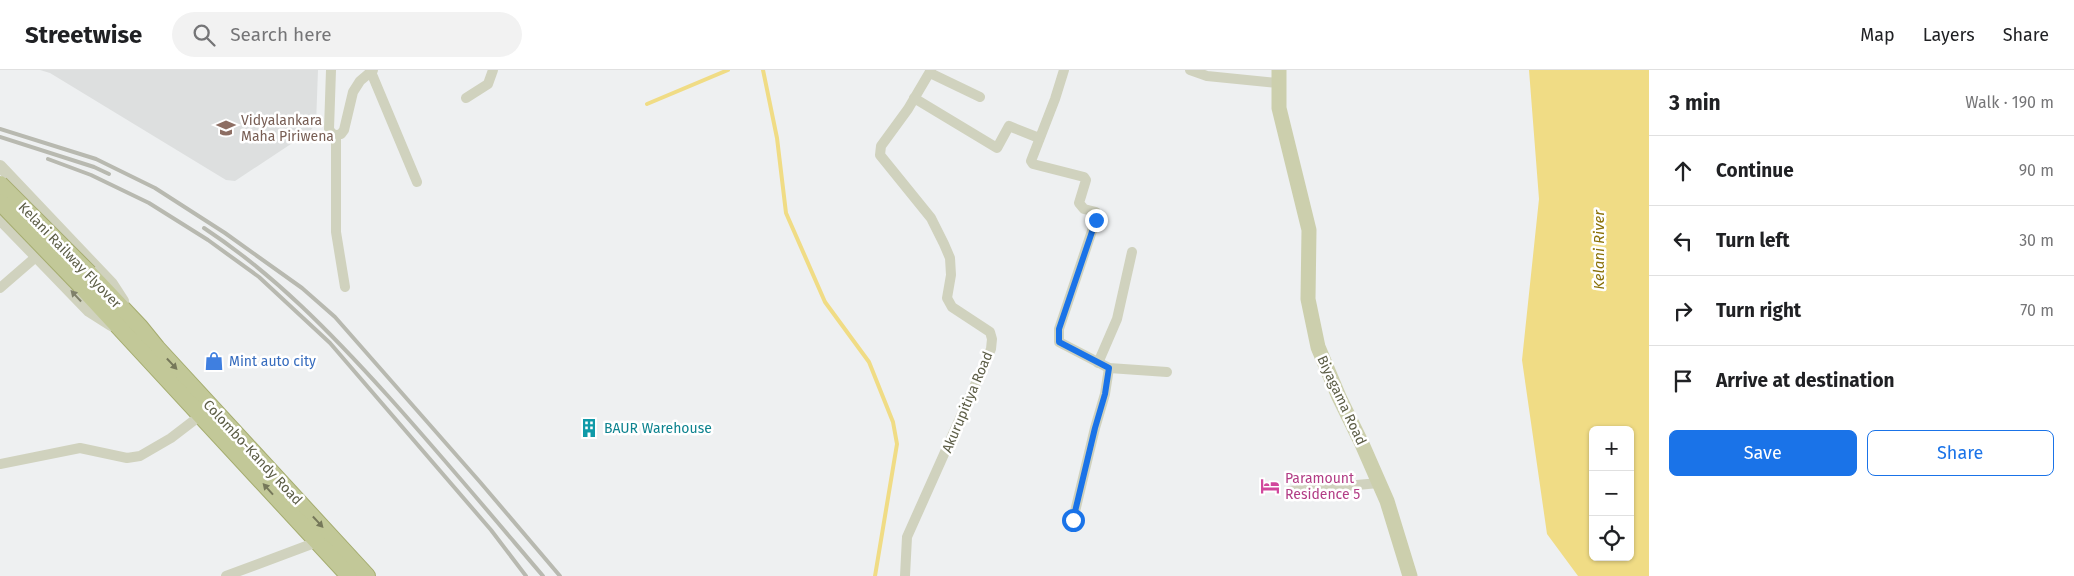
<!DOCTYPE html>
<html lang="en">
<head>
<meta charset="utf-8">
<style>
  :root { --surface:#fff; --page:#f2f2f2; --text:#202124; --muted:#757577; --line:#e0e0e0; --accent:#1a73e8 }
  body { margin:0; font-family:"Fira Sans",sans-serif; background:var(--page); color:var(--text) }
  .controls { position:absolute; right:15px; bottom:15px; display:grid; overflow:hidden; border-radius:8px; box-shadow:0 1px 4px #0004 }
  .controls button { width:45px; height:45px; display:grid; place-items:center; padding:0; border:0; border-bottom:1px solid var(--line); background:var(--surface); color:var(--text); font:25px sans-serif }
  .stop { position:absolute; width:15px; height:15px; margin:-11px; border:4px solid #1a73e8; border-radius:50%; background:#fff }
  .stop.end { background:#1a73e8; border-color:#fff; box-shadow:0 1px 5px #0008 }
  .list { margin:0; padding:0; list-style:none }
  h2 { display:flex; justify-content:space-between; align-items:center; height:65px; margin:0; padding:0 20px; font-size:21px }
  h2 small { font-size:16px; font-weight:400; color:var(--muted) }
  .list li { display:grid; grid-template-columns:32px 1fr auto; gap:15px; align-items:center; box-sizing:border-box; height:70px; padding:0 20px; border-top:1px solid var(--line) }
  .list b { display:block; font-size:19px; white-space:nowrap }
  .list em { font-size:16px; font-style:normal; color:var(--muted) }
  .actions { display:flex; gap:10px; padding:15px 20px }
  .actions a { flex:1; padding:11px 0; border:1px solid var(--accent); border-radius:8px; text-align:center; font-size:18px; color:var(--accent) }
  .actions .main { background:var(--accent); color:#fff }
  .icon { flex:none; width:28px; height:28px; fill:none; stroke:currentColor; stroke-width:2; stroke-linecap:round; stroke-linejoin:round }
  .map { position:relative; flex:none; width:1649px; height:506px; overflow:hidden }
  header { display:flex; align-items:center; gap:30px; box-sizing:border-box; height:70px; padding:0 25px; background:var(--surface); border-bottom:1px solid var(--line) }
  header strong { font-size:24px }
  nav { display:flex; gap:28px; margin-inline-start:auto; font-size:18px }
  .search { width:350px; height:45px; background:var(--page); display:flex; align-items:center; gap:12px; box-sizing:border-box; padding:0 18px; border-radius:28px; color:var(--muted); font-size:19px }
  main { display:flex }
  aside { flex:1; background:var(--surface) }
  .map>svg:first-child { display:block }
  .education { fill:#dddfdf }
  .water { fill:#f0dc85; fill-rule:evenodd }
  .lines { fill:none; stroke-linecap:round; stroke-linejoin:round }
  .stream { stroke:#f0dc85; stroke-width:4 }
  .trunk-casing { stroke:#a5ac6f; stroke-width:18 }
  .minor { stroke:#d0d2be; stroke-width:10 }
  .tertiary { stroke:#d0d2be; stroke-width:12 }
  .primary { stroke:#cccfad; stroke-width:15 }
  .trunk { stroke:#c2c898; stroke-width:16 }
  .rail { stroke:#b8b9b0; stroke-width:4 }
  .trunk-bridge-casing { stroke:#a5ac6f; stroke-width:18; stroke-linecap:butt }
  .trunk-bridge { stroke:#c2c898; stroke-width:16 }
  .oneway { fill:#7f806a }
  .oneway2 { fill:#76785a }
  .route { stroke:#1a73e8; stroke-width:6 }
  .labels { text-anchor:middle; stroke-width:5; stroke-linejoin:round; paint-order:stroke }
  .education-label { font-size:14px; fill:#785e54; stroke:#fff; text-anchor:start }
  .street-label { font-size:14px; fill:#5c5d46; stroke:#fff }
  .shop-label { font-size:14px; fill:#366cbe; stroke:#fff; text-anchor:start }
  .culture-label { font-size:14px; fill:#0d838f; stroke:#fff; text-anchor:start }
  .hotel-label { font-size:14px; fill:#b23c85; stroke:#fff; text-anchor:start }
  .water-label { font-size:15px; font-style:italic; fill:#897008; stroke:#fff }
</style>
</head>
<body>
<header>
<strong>Streetwise</strong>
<div class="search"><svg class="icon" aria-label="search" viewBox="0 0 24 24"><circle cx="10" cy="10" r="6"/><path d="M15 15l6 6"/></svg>Search here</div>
<nav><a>Map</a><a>Layers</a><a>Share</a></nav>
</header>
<main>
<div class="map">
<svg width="1649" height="506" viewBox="0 0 1649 506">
  <rect width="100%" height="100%" fill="#eef0f1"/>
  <path class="education" d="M 40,0 L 318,0 L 316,54 L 309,62 L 235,111 L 226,110 L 50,3 Z"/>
  <path class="water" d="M 1529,0 L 1649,0 L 1649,506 L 1578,506 L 1547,464 L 1522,290 L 1539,129 ZM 1593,360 L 1630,360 L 1630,487 L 1593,487 Z"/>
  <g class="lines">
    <g class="stream">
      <path d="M 763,0 L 777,68 L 786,143 L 825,232 L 869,292 L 893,352 L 897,374 L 875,506"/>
      <path d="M 647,34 L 728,0"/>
    </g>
    <g class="trunk-casing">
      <g id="trunk">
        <path d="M 89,203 L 140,257 L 157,278 L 367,506"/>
        <path d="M 80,215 L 349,506"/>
      </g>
    </g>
    <g class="minor">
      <path d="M 331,0 L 329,59 C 332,65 335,66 341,64 L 344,60 L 353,22 L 360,11 L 373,0"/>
      <path d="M 1064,0 L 1055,29 L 1031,91 L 1033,94 L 1084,107 L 1086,110 L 1079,133 L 1084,139 L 1096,142 L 1097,146 L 1059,259 L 1059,272 L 1109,298 L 1167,302"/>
      <path d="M 1190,0 L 1207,6 L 1278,13"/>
      <path d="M 371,2 L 417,112"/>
      <path d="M 930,3 L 980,27"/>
      <path d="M 466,28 L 488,14 L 493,0"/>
      <path d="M 914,28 L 997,78 L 1009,56 L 1039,68"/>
      <path d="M 336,65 L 336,162 L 345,217"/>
      <path d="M 0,218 L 37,186"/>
      <path d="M 1098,293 L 1117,249 L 1132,182"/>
      <path d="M 0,394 L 80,378 L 127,388 L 140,386 L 171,368 L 201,345"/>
      <path d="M 1289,421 L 1379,413"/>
      <path d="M 1073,450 L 1095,358 L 1105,324 L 1109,298"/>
      <path d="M 226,506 L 317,472"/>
      <path d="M 905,506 L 907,467 L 991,279 L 992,269 L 990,262 L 952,237 L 947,228 L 951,205 L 950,188 L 944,174 L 931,148 L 880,85 L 881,76 L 908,39 L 931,0"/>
    </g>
    <g class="tertiary">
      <path d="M 0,96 L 112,214 L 123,231"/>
      <path d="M 0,149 L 89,241 L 111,255"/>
    </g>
    <path class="primary" d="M 1279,0 L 1279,38 L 1309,160 L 1308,229 L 1318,277 L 1339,327 L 1362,374 L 1387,431 L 1410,506"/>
    <use href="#trunk" class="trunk"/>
    <g class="rail">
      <path d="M 0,59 L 96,89 L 155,118 L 225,163 L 302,218 L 335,247 L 480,412 L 560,506"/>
      <path d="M 0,67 L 94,97 L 109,104"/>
      <path d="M 48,89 L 91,105 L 149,133 L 208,170 L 259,207 L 330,273 L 491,460 L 526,506"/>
      <path d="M 204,158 C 274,204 332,264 388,326 C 441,385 492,446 543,506"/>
    </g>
    <g class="trunk-bridge-casing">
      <g id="trunk-bridge">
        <path d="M 0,114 L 89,203"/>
        <path d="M 0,132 L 80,215"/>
      </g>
    </g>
    <use href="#trunk-bridge" class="trunk-bridge"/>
  </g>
  <defs><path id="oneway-solid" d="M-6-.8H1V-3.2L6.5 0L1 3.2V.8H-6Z" transform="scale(1.25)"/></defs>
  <use class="oneway" href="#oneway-solid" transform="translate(76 226) rotate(-133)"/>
  <g class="oneway2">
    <use href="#oneway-solid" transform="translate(172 294) rotate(47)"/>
    <use href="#oneway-solid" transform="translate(268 419) rotate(-132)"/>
    <use href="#oneway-solid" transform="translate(318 452) rotate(47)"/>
  </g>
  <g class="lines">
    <path class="route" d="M 1073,450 L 1095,358 L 1105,324 L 1109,298 L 1059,272 L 1059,259 L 1096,150"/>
  </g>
  <defs>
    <g id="university-bare" transform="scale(1.5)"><path d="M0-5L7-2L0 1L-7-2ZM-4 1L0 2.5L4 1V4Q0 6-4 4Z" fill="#8d6e63" stroke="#fff" stroke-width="2.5" paint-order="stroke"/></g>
    <g id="shop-bare" transform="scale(1.5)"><path d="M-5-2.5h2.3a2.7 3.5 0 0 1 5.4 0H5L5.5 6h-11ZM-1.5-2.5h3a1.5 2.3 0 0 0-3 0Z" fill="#3f7fe0" stroke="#fff" stroke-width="2.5" paint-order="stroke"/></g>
    <g id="building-bare" transform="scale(1.5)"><path d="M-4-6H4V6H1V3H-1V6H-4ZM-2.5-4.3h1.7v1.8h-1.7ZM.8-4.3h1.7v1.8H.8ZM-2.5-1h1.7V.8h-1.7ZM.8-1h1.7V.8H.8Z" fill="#0f9aa8" stroke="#fff" stroke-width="2.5" paint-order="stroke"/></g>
    <g id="hotel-bare" transform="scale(1.5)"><path d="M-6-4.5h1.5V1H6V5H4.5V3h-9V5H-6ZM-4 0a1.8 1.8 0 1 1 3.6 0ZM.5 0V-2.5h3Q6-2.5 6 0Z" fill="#d1479c" stroke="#fff" stroke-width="2.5" paint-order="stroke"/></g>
  </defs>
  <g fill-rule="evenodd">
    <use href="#university-bare" x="226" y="58"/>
    <use href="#shop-bare" x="214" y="291"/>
    <use href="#building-bare" x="589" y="358"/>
    <use href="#hotel-bare" x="1270" y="416"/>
  </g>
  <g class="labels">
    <g class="education-label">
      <text x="241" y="55">Vidyalankara<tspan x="241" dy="16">Maha Piriwena</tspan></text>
    </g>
    <g class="street-label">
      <text transform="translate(70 185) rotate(46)" y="5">Kelani Railway Flyover</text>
      <text transform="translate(1342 330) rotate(65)" y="5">Biyagama Road</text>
      <text transform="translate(967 332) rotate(-67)" y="5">Akurupitiya Road</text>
      <text transform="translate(253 382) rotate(47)" y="5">Colombo-Kandy Road</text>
    </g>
    <g class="shop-label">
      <text x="229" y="296">Mint auto city</text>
    </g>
    <g class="culture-label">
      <text x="604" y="363">BAUR Warehouse</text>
    </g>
    <g class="hotel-label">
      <text x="1285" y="413">Paramount<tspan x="1285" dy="16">Residence 5</tspan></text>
    </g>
    <g class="water-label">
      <text transform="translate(1599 180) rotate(-90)" y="5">Kelani River</text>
    </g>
  </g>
</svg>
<div class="controls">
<button>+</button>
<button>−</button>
<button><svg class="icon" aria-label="locate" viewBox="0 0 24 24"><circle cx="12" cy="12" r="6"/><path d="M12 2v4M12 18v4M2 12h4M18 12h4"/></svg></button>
</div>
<div class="stop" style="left:1073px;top:450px"></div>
<div class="stop end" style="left:1096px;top:150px"></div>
</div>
<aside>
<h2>3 min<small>Walk · 190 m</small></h2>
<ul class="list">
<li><svg class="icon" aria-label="ahead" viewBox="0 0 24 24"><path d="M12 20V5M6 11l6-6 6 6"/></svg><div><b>Continue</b></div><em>90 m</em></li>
<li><svg class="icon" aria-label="left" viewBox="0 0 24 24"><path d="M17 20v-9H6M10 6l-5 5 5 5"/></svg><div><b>Turn left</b></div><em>30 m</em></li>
<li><svg class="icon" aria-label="right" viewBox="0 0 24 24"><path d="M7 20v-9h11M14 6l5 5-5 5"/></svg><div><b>Turn right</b></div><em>70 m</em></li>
<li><svg class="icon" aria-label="arrive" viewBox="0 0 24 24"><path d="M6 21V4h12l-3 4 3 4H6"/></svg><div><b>Arrive at destination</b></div></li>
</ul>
<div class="actions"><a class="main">Save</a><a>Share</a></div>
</aside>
</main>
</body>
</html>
